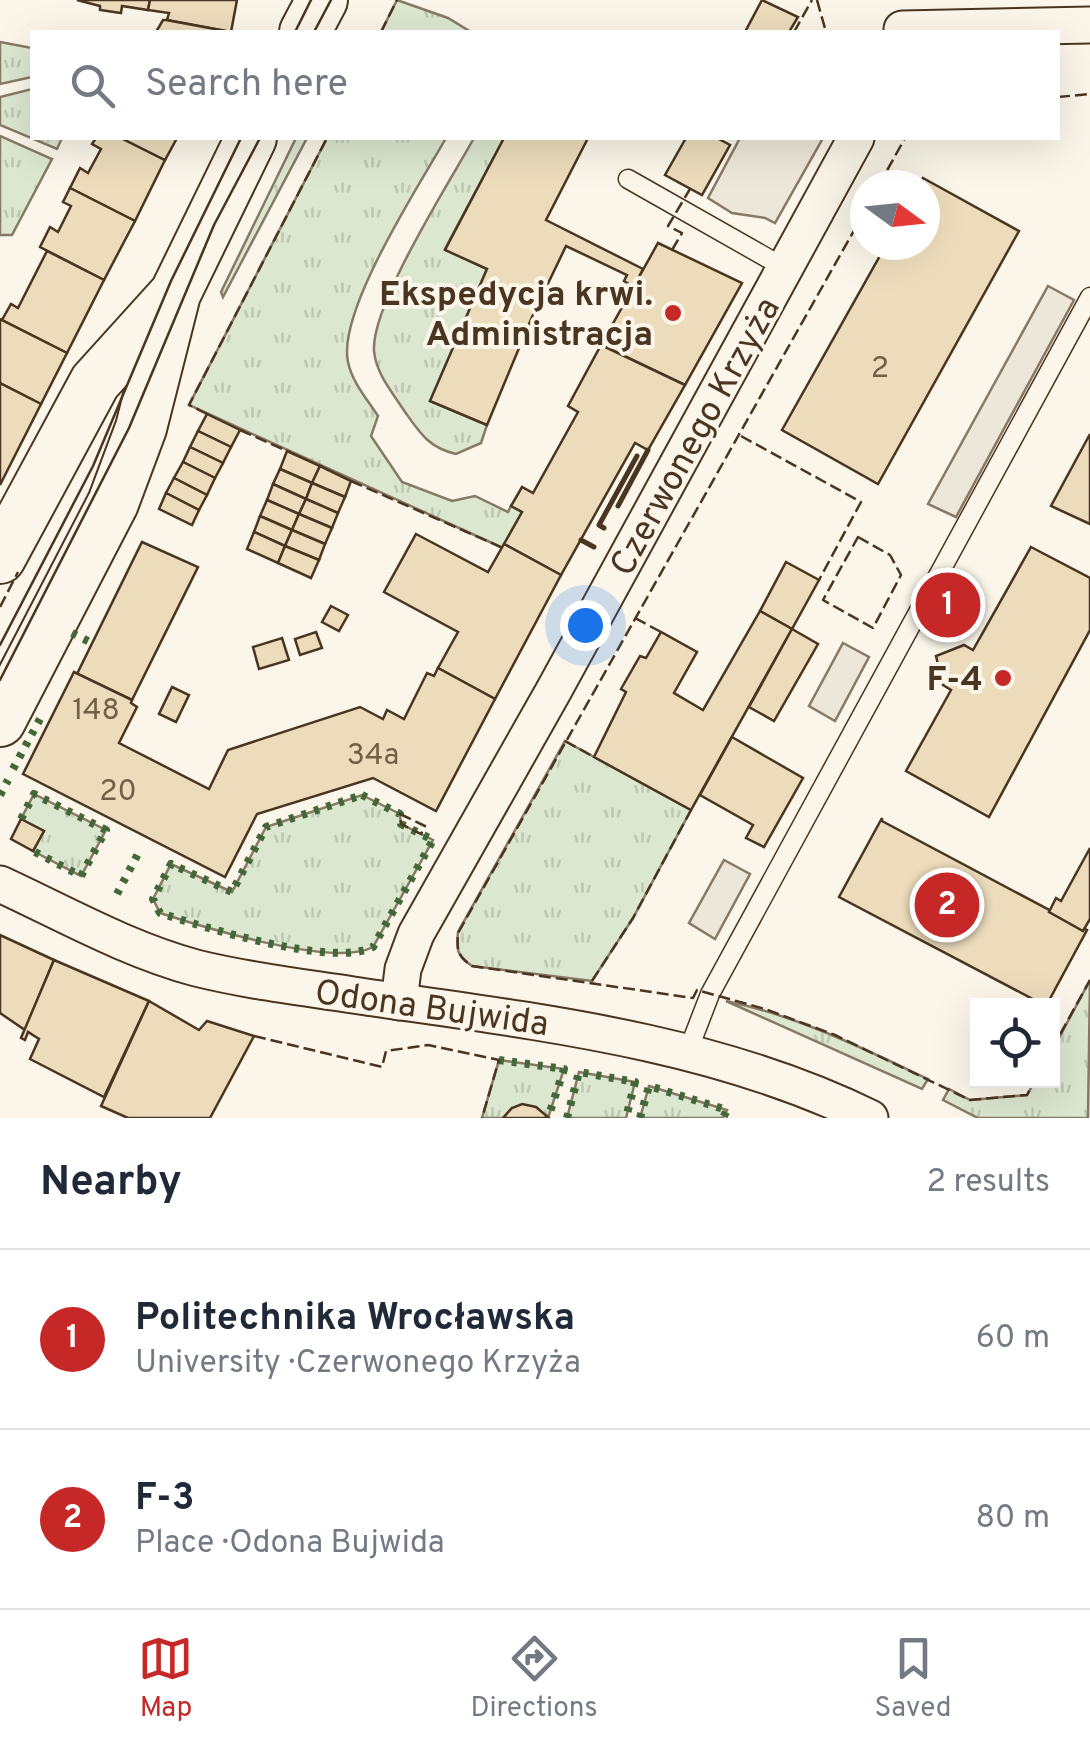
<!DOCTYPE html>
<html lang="en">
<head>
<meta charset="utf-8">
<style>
  :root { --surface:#fff; --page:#f2f2f3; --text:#1f2937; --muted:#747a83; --line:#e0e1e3; --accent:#c62828 }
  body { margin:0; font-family:Overpass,sans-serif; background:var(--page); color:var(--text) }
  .controls { position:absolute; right:30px; bottom:30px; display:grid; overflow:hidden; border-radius:0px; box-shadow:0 10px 40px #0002 }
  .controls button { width:90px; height:90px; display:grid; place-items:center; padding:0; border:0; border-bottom:2px solid var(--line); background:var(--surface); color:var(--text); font:50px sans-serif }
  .compass { position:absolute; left:850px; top:170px; width:90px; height:90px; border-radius:50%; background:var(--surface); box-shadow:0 10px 40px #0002; rotate:105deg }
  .you { position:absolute; left:585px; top:625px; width:35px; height:35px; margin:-25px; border:8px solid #fff; border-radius:50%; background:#1a73e8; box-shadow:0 0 0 15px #1a73e833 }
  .badge { display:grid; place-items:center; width:65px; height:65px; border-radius:50%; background:var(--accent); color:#fff; font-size:32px; font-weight:700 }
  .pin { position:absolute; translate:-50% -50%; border:5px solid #fff; box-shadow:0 2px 10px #0006 }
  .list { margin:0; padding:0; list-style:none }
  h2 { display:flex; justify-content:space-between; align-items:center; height:130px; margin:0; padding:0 40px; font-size:42px }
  h2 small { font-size:32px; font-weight:400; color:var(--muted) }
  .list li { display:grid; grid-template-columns:65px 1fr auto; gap:30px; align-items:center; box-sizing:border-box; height:180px; padding:0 40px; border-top:2px solid var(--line) }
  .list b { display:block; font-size:38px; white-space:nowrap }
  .list p { margin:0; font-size:32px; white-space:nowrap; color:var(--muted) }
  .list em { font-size:32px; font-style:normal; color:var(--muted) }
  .icon { flex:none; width:55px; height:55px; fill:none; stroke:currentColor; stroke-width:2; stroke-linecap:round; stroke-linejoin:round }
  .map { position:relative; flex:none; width:1090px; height:1118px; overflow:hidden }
  .search { position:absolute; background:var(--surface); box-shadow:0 10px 40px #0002; left:30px; right:30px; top:30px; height:110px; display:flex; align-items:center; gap:25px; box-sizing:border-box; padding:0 35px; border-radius:0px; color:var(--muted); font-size:38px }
  .sheet { height:490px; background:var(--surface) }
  nav { display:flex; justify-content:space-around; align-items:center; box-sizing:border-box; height:140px; border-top:2px solid var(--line); background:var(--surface); font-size:28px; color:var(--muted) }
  nav a { display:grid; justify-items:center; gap:5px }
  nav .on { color:var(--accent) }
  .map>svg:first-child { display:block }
  .grass { fill:url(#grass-tufts); stroke:#887966; stroke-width:2.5 }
  .parking { fill:#ede7d9; stroke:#887966; stroke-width:2.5 }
  .building { fill:#ecdcbc; stroke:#4a3520; stroke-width:2.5 }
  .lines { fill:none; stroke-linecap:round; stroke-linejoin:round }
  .lane-casing { stroke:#4a3520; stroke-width:21 }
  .street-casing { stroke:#4a3520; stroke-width:39 }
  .secondary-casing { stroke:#4a3520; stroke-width:54 }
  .lane { stroke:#fbf6e9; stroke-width:18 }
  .street { stroke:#fbf6e9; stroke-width:35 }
  .secondary { stroke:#fbf6e9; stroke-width:50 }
  .tram { stroke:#4a3520; stroke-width:2.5 }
  .hedge { stroke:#436837; stroke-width:8; stroke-dasharray:5 8; stroke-linecap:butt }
  .fence { stroke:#4a3520; stroke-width:2.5; stroke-dasharray:12 5; stroke-linecap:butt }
  .wall { stroke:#4a3520; stroke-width:5 }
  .poi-dot { fill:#c62828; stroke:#fbf6e9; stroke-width:4 }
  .labels { text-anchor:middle; stroke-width:8; stroke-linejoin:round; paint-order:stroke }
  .number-label { font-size:30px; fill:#725f47 }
  .poi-label { font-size:35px; font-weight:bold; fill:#4a3520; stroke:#fbf6e9; text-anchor:end }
  .street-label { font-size:35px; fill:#4a3520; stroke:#fbf6e9 }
</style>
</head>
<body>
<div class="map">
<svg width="1090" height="1118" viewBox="0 0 1090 1118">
  <defs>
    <pattern id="grass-tufts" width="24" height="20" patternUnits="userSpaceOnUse" patternTransform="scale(2.5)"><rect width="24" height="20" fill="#dce7d0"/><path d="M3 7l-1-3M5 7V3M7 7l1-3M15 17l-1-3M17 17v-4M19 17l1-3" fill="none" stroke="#bec7b2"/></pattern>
  </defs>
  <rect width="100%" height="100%" fill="#fbf6e9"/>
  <g class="grass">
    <path d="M 397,0 L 448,18 L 471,32 L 381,32 Z"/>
    <path d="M 0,42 L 32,48 L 32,77 L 0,84 Z"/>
    <path d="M 32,89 L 32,138 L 62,138 L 57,149 L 0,125 L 0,97 Z"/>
    <path d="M 0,136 L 52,159 L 12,235 L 0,235 Z"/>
    <path d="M 296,138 L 307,138 L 223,297 L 221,292 Z"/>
    <path d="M 327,138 L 446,138 C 419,186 337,311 348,362 C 352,382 367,399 378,416 L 371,436 L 402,482 L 452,501 L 475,496 L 508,512 L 511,506 L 522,512 L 503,548 L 189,405 Z"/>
    <path d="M 474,138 L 504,138 L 445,249 L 487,269 L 430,401 L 487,425 L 481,443 L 456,454 C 429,448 420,433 405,412 C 393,393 376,374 374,351 C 371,305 449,183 474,138 Z"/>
    <path d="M 565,741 L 691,810 L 633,918 L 592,981 L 472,966 C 457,956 456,950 458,932 Z"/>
    <path d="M 34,794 L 106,830 L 81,876 L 33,851 L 44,831 L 21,819 Z"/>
    <path d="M 362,795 L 400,814 L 401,824 L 433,840 L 373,947 C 334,968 203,927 160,913 L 153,899 L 171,864 L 232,892 L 266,827 Z"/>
    <path d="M 1090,980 L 1088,1118 L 978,1118 L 943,1100 L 949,1089 L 970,1100 L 1027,1095 L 1035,1081 L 1052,1080 L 1053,1049 Z"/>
    <path d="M 726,1001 C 798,1016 862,1048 928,1079 L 922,1089 Z"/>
    <path d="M 499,1060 L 564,1069 L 548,1118 L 512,1108 L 503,1118 L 482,1118 Z"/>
    <path d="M 579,1072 L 635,1082 L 626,1118 L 567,1118 Z"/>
    <path d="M 649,1086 L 727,1110 L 723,1118 L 640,1118 Z"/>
  </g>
  <g class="parking">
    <path d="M 740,138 L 823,138 L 775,223 L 765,218 L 732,213 L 708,198 Z"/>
    <path d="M 1048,286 L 1074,300 L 956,517 L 928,504 Z"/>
    <path d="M 843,643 L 869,657 L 835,721 L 809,706 Z"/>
    <path d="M 724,860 L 750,874 L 715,939 L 689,923 Z"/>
  </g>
  <g class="building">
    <path d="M 77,0 L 150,0 L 148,10 L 122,6 L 121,13 L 100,10 L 100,6 Z"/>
    <path d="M 150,0 L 237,0 L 231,32 L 167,20 L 169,13 L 148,10 Z"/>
    <path d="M 762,0 L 798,17 L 789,32 L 745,32 Z"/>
    <path d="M 163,20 L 166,20 L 231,32 L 156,32 Z"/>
    <path d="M 96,138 L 121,138 L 165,160 L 135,221 L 70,188 L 80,168 L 88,173 L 101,149 L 92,144 Z"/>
    <path d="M 121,138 L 177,138 L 165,160 Z"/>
    <path d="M 504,138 L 588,138 L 546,220 L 643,269 L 634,287 L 624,281 L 627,275 L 566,246 L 532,317 L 487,425 L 430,401 L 487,269 L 445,250 Z"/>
    <path d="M 686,138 L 717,138 L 730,145 L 702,195 L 665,175 Z"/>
    <path d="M 923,178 L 1019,231 L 878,484 L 782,430 L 886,245 L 925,245 L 925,185 L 919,185 Z"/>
    <path d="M 70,188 L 135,221 L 104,280 L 40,247 L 50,227 L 58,232 L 71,206 L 63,202 Z"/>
    <path d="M 658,243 L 742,283 L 685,385 L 601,345 Z"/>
    <path d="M 47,251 L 104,280 L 67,353 L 2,320 L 11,304 L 18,308 Z"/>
    <path d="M 0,319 L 67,353 L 41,404 L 0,383 Z"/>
    <path d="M 601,345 L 685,385 L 648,450 L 635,443 L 561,575 L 504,544 L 522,512 L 511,506 L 522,487 L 533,493 L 578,412 L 568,406 Z"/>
    <path d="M 0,383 L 41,404 L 0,485 Z"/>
    <path d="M 207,414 L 240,430 L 231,447 L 198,431 Z"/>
    <path d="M 198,431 L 231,447 L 223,463 L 190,447 Z"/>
    <path d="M 1090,434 L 1090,524 L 1051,506 Z"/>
    <path d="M 190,447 L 223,463 L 215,478 L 183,462 Z"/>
    <path d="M 287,451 L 320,466 L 312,483 L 280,469 Z"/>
    <path d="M 183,462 L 215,478 L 207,495 L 174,478 Z"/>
    <path d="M 320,466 L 351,481 L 345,497 L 312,483 Z"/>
    <path d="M 280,469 L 312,483 L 306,499 L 273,484 Z"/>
    <path d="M 174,478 L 207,495 L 199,510 L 166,493 Z"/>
    <path d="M 312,483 L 345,497 L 338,513 L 306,499 Z"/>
    <path d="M 273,484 L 306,499 L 299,514 L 267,500 Z"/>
    <path d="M 166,493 L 199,510 L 192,525 L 159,509 Z"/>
    <path d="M 306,499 L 338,513 L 332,528 L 299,514 Z"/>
    <path d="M 267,500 L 299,514 L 292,530 L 260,516 Z"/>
    <path d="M 299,514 L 332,528 L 325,544 L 292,530 Z"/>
    <path d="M 260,516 L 292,530 L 285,546 L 254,532 Z"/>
    <path d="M 292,530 L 325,544 L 319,560 L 285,546 Z"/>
    <path d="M 254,532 L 285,546 L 278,563 L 247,549 Z"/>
    <path d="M 416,534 L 488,572 L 504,544 L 561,575 L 495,699 L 438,668 L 458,632 L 384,592 Z"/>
    <path d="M 142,542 L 198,567 L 132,700 L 77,674 Z"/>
    <path d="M 285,546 L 319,560 L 311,578 L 278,563 Z"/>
    <path d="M 1031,547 L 1090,578 L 1090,630 L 989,817 L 906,771 L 951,690 L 943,685 L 936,656 L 964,645 L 973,650 Z"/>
    <path d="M 786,562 L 819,580 L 792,629 L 760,611 Z"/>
    <path d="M 331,606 L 348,615 L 339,631 L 322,622 Z"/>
    <path d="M 760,611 L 792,629 L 691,810 L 594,757 L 626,692 L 621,689 L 640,656 L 646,658 L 661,632 L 697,652 L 674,693 L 703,710 Z"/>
    <path d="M 792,629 L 818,644 L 774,721 L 749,707 Z"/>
    <path d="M 316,632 L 322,648 L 300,655 L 295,639 Z"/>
    <path d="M 282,638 L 289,660 L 259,669 L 253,647 Z"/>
    <path d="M 438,668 L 495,699 L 436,811 L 373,778 L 257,814 L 225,877 L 23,774 L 74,672 L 132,700 L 131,703 L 137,707 L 119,743 L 209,789 L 228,750 L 360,707 L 383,719 L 387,710 L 404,719 L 427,673 L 434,676 Z"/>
    <path d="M 172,687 L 189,695 L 176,722 L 159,714 Z"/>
    <path d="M 732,737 L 803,778 L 764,847 L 746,838 L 753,825 L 700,795 Z"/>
    <path d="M 882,818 L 882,821 L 1087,930 L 1046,1006 L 839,897 Z"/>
    <path d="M 21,819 L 44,831 L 33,851 L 11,839 Z"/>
    <path d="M 1090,848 L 1090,919 L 1083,931 L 1049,912 L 1056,898 L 1061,901 Z"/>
    <path d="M 0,935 L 54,960 L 25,1030 L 0,1013 Z"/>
    <path d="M 54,960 L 149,1001 L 104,1097 L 30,1059 L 39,1039 L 28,1032 L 25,1040 L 21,1038 Z"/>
    <path d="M 149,1001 L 199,1030 L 207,1021 L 254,1036 L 210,1118 L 128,1118 L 101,1106 Z"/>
    <path d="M 522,1104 L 536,1107 L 549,1118 L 503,1118 L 512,1108 Z"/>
  </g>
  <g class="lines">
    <g class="lane-casing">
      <g id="lane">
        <path d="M 628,179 L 785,268"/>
        <path d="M 688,1051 L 710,994 L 1090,297"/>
      </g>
    </g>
    <g class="street-casing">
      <g id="street">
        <path d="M 902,29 L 1090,25"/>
        <path d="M 0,884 C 63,913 128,950 196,968 C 248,981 301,987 353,995 C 529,1021 709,1039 870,1118"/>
        <path d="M 399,1002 L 403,969 L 416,934 L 554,690 L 856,138"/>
      </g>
    </g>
    <g class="secondary-casing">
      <g id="secondary">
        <path d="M 305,32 L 322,0"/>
        <path d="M 0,558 L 95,382 L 171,298"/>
        <path d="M 0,721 L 113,503 L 141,428 L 175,294 L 251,138"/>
      </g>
    </g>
    <use href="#lane" class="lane"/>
    <use href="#street" class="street"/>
    <use href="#secondary" class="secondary"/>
    <g class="tram">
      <path d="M 295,32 L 311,0"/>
      <path d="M 314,32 L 331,0"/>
      <path d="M 0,645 L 93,466 L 171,281 L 241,138"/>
      <path d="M 0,680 L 129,428 L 214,225 L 260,138"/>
    </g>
    <g class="hedge">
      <path d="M 72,633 L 92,643"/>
      <path d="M 13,769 L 40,719"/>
      <path d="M 0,795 L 8,780"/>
      <path d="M 362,795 L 400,814 L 401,824 L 433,840 L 373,947 C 334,968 203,927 160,913 L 153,899 L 171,864 L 232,892 L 266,827 Z"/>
      <path d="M 21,819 L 34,794 L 106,830 L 81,876 L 33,851"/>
      <path d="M 117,894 L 141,848"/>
      <path d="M 499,1060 L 564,1069 L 548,1118"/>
      <path d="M 567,1118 L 579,1072 L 635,1082 L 626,1118"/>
      <path d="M 640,1118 L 649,1086 L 727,1110 L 723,1118"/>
    </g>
    <g class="fence">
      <path d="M 817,0 L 826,32"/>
      <path d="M 381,32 L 397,0"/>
      <path d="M 794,32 L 812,0"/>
      <path d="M 1058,97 L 1090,94"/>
      <path d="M 879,185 L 905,138"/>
      <path d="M 865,211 L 458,933 C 457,950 457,956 472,966 L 693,998 L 697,990 L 765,1009 L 835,1035 L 970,1100 L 1027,1095 L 1035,1080"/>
      <path d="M 672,250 L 682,233 L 668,226 L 690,189"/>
      <path d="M 207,414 L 189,405 L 327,138"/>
      <path d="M 240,430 L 287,451"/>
      <path d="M 741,436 L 861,502 L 819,580"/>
      <path d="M 351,481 L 503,548"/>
      <path d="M 858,537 L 890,555 L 901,575 L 873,628 L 823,600 Z"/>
      <path d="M 0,607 L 18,572"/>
      <path d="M 635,618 L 661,632"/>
      <path d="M 565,741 L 594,757"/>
      <path d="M 400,814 L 425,826 L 421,834 L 401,824 Z"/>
      <path d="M 592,981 L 633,918 L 691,810"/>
      <path d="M 254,1036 L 382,1067 L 386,1051 L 428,1045 L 499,1060 L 482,1118"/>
      <path d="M 1052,1049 L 1090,980"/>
    </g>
    <g class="wall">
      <path d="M 618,506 L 648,450"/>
      <path d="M 604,528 L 599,525 L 637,456"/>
      <path d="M 581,540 L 594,547"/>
    </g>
  </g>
  <g class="poi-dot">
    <circle cx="673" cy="313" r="10"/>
    <circle cx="1003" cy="678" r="10"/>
  </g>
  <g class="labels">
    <g class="number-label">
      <text x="880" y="377">2</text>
      <text x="96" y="719">148</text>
      <text x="373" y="764">34a</text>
      <text x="118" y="800">20</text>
    </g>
    <g class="poi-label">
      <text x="653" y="305">Ekspedycja krwi.<tspan x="653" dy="40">Administracja</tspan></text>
      <text x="983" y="690">F-4</text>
    </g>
    <g class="street-label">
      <text transform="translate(694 436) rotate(-61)" y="12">Czerwonego Krzyża</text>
      <text transform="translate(432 1007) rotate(8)" y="12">Odona Bujwida</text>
    </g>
  </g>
</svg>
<div class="controls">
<button><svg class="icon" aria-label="locate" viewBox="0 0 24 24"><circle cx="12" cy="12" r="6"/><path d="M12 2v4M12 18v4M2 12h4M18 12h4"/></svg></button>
</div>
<svg class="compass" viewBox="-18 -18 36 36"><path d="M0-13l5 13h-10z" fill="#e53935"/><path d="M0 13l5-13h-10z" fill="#747a83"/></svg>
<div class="you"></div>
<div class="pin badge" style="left:948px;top:605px">1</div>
<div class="pin badge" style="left:947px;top:905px">2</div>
<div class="search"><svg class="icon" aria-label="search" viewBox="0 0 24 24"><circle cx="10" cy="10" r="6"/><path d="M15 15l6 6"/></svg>Search here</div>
</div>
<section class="sheet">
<h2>Nearby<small>2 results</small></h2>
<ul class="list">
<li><span class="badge">1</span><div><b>Politechnika Wrocławska</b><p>University · Czerwonego Krzyża</p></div><em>60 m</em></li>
<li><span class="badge">2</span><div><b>F-3</b><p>Place · Odona Bujwida</p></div><em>80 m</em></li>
</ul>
</section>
<nav>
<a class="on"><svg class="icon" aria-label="map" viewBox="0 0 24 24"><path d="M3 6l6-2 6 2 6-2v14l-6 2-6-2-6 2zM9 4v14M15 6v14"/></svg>Map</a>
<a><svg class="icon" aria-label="directions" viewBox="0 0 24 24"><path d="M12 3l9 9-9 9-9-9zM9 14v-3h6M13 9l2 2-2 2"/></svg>Directions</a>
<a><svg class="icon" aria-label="saved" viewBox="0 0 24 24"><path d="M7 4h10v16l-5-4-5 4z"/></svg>Saved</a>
</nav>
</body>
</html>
